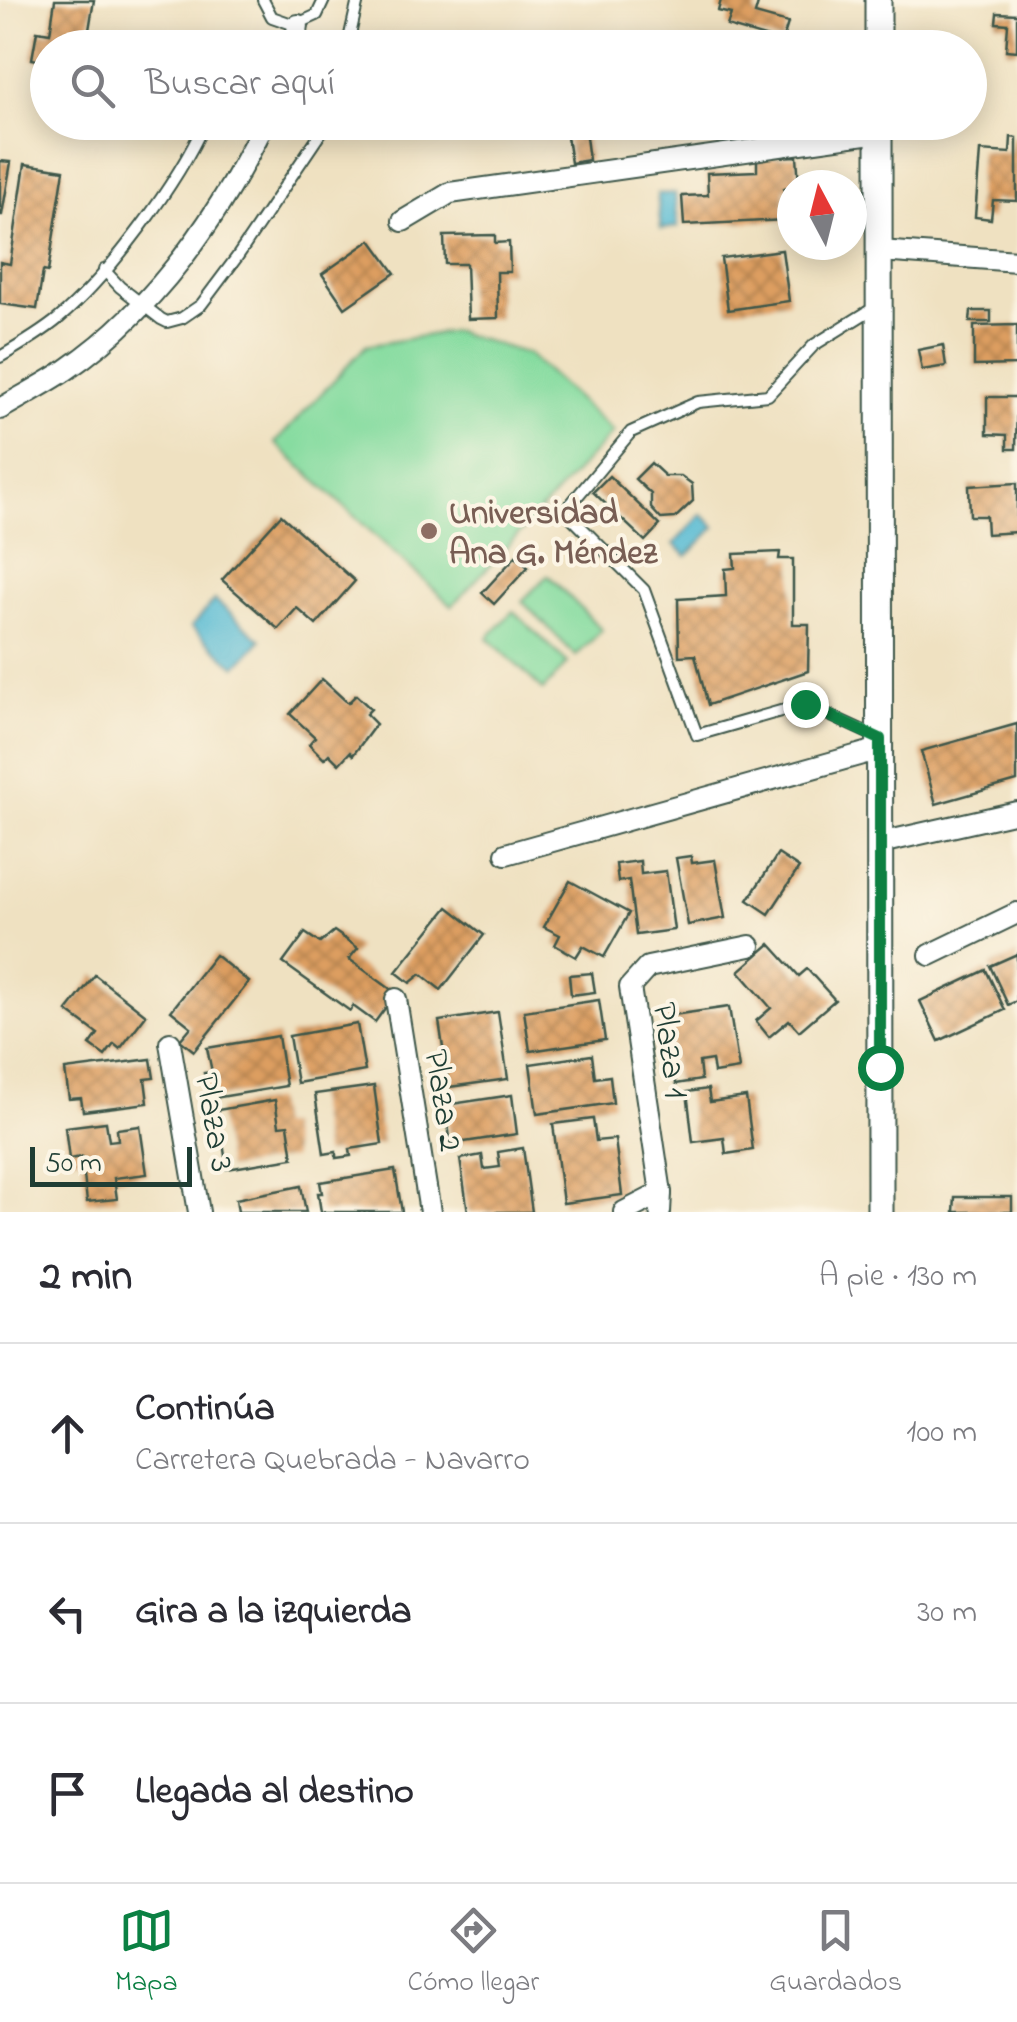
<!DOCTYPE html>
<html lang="es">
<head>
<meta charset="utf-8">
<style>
  :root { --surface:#fff; --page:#f7f7f7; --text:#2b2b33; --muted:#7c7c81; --line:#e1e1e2; --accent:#0b8043 }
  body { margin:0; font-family:"Indie Flower",sans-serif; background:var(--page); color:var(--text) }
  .compass { position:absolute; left:777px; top:170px; width:90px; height:90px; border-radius:50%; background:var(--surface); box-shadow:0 5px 25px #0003; rotate:353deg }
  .scale { position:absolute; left:30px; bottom:25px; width:162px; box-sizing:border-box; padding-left:10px; border:5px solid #1f3d34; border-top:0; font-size:28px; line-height:35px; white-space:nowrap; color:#1f3d34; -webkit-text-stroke:8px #fcf5e5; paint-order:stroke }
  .stop { position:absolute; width:30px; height:30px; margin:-22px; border:8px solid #0b8043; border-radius:50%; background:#fff }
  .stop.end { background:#0b8043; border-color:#fff; box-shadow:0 2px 10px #0008 }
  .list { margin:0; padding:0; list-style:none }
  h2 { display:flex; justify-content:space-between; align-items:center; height:130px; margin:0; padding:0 40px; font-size:42px }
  h2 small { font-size:32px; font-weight:400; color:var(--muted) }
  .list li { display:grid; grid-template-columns:65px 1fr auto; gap:30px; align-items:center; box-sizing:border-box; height:180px; padding:0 40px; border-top:2px solid var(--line) }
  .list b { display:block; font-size:38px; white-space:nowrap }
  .list p { margin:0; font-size:32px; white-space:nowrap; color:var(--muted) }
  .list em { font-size:32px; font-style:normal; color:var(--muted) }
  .icon { flex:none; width:55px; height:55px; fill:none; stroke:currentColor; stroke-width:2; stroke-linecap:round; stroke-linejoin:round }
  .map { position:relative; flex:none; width:1017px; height:1212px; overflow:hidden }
  .search { position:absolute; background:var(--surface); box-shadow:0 5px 25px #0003; left:30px; right:30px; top:30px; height:110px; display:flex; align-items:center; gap:25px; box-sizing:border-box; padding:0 35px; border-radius:55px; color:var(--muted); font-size:38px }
  .sheet { height:670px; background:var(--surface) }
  nav { display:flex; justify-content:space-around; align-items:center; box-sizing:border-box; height:140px; border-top:2px solid var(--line); background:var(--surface); font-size:28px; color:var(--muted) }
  nav a { display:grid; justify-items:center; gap:5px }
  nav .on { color:var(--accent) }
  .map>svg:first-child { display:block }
  .pitch { fill:#84db9f; stroke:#528c6a; stroke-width:2.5 }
  .water { fill:#55bad3; stroke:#3a7c84; stroke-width:2.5 }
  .building { fill:url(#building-cross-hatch) }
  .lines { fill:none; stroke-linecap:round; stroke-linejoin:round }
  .service-casing { stroke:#3e5649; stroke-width:14 }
  .minor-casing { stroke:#3e5649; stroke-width:24 }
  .tertiary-casing { stroke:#3e5649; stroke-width:29 }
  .service { stroke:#fff; stroke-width:10 }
  .minor { stroke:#fff; stroke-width:20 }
  .tertiary { stroke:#fff; stroke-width:25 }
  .route { stroke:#0b8043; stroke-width:12 }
  .education-dot { fill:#8d6e63; stroke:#fcf5e5; stroke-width:4 }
  .labels { text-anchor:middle; stroke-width:8; stroke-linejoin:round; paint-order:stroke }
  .education-label { font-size:35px; font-weight:bold; fill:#785e54; stroke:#fcf5e5; text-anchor:start }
  .street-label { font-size:35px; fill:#1f3d34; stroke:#fcf5e5 }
</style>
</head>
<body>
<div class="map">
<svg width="1017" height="1212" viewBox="0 0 1017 1212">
  <defs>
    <pattern id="building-cross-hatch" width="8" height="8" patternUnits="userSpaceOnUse" patternTransform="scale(2.5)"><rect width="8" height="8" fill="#dd9e60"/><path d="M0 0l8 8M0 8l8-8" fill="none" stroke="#b38250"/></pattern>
  </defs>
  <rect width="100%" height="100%" fill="#fcf5e5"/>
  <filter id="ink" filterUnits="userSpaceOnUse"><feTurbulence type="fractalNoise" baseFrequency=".01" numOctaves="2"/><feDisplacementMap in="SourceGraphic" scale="20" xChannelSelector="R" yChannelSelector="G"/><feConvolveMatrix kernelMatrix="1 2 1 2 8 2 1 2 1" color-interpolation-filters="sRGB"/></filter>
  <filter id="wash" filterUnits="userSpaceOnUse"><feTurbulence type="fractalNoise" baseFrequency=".0048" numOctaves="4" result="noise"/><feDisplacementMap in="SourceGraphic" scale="40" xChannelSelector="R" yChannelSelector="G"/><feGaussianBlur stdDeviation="2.25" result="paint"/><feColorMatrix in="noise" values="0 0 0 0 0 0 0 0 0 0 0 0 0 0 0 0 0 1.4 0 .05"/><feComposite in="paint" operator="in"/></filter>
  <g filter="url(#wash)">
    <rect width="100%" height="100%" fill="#efe1c1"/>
    <g class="pitch">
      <path d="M 453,331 L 528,354 L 613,432 L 452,606 L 275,443 L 366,346 Z"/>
      <path d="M 548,575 L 602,630 L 576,656 L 522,601 Z"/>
      <path d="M 513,611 L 568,663 L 543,690 L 488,638 Z"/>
    </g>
    <g class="water">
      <path d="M 675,193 L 678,227 L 661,229 L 657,194 Z"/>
      <path d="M 702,514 L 715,527 L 687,556 L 674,544 Z"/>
      <path d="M 215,600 L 261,640 L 236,667 L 191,627 Z"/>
    </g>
    <g id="blocks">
      <g class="building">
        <path d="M 55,0 L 94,0 L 86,48 L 48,48 L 48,62 L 32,59 L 37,31 L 50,33 Z"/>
        <path d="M 721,0 L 759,0 L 755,14 L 788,23 L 782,42 L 727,26 L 731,14 L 718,11 Z"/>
        <path d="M 997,13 L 1017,14 L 1017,51 L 1006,50 L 1008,24 L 996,23 Z"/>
        <path d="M 45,66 L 48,67 L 48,101 L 40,100 Z"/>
        <path d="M 584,122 L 589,160 L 571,163 L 565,124 Z"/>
        <path d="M 695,122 L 759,122 L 759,139 L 696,141 Z"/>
        <path d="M 1011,137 L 1017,138 L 1017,201 L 993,200 L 991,219 L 975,217 L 980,151 L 1010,153 Z"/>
        <path d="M 797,156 L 799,185 L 784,189 L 785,220 L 684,225 L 682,196 L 708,195 L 707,173 L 757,171 L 757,158 Z"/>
        <path d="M 0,161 L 11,162 L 2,215 L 0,215 Z"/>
        <path d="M 25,164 L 64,170 L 48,272 L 43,271 L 37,309 L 0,304 L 0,262 L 10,264 Z"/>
        <path d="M 495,235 L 495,243 L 509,242 L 510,272 L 497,272 L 498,318 L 468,319 L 466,264 L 445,264 L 444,236 Z"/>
        <path d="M 371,240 L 395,273 L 345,308 L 322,274 Z"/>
        <path d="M 782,250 L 789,301 L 728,310 L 721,258 Z"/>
        <path d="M 971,311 L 991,311 L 991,322 L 970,322 Z"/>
        <path d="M 1017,325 L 1017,365 L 974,366 L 974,326 Z"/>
        <path d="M 943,345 L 946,366 L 922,370 L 918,350 Z"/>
        <path d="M 987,397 L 1017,397 L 1016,449 L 1007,449 L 1007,435 L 987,434 Z"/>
        <path d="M 651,463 L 665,476 L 681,476 L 692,484 L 693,501 L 675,518 L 661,519 L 651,508 L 651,494 L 635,479 Z"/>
        <path d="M 609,476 L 660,525 L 645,541 L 593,492 Z"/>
        <path d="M 1017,483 L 1017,532 L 987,534 L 986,516 L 970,516 L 969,486 Z"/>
        <path d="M 281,515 L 355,581 L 316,625 L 297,608 L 278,629 L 222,580 Z"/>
        <path d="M 780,552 L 779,559 L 793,559 L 793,624 L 809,624 L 808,671 L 708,705 L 695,655 L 679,656 L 678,599 L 726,596 L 725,569 L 735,568 L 734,554 Z"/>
        <path d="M 516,556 L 528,567 L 494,604 L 482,593 Z"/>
        <path d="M 322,679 L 348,703 L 356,695 L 371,709 L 366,714 L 376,724 L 353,755 L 350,752 L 339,764 L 329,754 L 324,759 L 309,744 L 315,737 L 290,714 Z"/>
        <path d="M 1017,724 L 1017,781 L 936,804 L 921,751 Z"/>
        <path d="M 778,854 L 799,868 L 769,914 L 748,900 Z"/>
        <path d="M 691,856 L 692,863 L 715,860 L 725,918 L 688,925 L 676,858 Z"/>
        <path d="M 640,861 L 641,874 L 666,871 L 674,930 L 636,935 L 629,880 L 618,882 L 616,864 Z"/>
        <path d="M 570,881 L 629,913 L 604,957 L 583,946 L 576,957 L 555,945 L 560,935 L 544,927 Z"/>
        <path d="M 448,907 L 484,935 L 441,990 L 421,974 L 410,983 L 396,972 Z"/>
        <path d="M 334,931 L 358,948 L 349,959 L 396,993 L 375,1022 L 353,1006 L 350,1011 L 283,963 L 305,933 L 320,943 Z"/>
        <path d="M 770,944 L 799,976 L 807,969 L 835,1000 L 799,1031 L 789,1020 L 769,1037 L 756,1021 L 771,1008 L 739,971 Z"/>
        <path d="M 1017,954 L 1017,1001 L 1008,1005 L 990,966 Z"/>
        <path d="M 215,955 L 249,982 L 194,1051 L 180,1040 L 191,1027 L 171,1011 Z"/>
        <path d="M 986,970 L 1005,1010 L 939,1041 L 920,1001 Z"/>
        <path d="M 592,973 L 595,992 L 571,995 L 569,975 Z"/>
        <path d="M 95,975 L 146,1015 L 120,1049 L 114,1044 L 105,1056 L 90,1045 L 98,1034 L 67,1011 Z"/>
        <path d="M 599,1000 L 605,1040 L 530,1051 L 524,1011 Z"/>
        <path d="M 729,1007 L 739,1069 L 714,1073 L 712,1060 L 699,1062 L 701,1080 L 676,1084 L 666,1016 Z"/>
        <path d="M 498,1012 L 508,1079 L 449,1087 L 439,1021 Z"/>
        <path d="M 357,1024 L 365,1071 L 297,1083 L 289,1036 Z"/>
        <path d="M 278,1036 L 286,1086 L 214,1098 L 212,1088 L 207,1089 L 204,1073 L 212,1072 L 207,1048 Z"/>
        <path d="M 592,1055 L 595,1078 L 610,1076 L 613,1103 L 537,1114 L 530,1064 Z"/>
        <path d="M 151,1059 L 154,1078 L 145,1079 L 148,1103 L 83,1111 L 81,1098 L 69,1099 L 65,1070 Z"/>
        <path d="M 374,1086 L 382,1144 L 350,1149 L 351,1156 L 336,1158 L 336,1152 L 324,1154 L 315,1094 Z"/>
        <path d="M 708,1089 L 710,1102 L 746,1097 L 753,1150 L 726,1154 L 724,1138 L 693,1142 L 687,1092 Z"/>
        <path d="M 512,1095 L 517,1134 L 451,1144 L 445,1105 Z"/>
        <path d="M 275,1100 L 279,1126 L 288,1125 L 293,1158 L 227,1169 L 218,1110 Z"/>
        <path d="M 593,1119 L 596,1141 L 615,1139 L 622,1195 L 563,1203 L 553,1124 Z"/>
        <path d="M 106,1122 L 109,1141 L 118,1140 L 117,1129 L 140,1126 L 147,1174 L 114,1178 L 117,1199 L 87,1202 L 82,1157 L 69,1159 L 65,1127 Z"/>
        <path d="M 523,1148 L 532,1212 L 468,1212 L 460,1159 L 482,1155 L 484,1169 L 500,1167 L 498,1152 Z"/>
        <path d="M 395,1170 L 402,1212 L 321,1212 L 318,1193 L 322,1193 L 320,1182 Z"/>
        <path d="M 301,1186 L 306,1212 L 238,1212 L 236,1199 Z"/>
        <path d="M 955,1197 L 1012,1197 L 1012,1212 L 954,1212 Z"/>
      </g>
    </g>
  </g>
  <g filter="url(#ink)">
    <use href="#blocks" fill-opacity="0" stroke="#3e5649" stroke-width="2.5"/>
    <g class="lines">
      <g class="service-casing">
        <g id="service">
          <path d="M 263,0 L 272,17 L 295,25 L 317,15 L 324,0"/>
          <path d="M 347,48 L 358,0"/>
          <path d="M 104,270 L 120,287 L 161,319 L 167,322 L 182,318 L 201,305 L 237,257 L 328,122"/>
          <path d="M 877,306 L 814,345 L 768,395 L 698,402 L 631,432 L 565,511 L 644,590 L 697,735 L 805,704 L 879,738"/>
          <path d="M 0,357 C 19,346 41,333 58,319 C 109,276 178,183 205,122"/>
        </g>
      </g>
      <g class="minor-casing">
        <g id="minor">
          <path d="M 295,48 L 298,25"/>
          <path d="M 403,221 L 450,193 L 879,132"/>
          <path d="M 880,251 L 1017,261"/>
          <path d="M 0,409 C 22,396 45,384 66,370 C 154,310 219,217 265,122"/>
          <path d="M 880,843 L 1017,812"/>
          <path d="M 506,854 L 880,749"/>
          <path d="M 930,955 L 1017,913"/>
          <path d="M 396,999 L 430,1212"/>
          <path d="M 170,1043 L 199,1212"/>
          <path d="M 624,1212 L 661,1193"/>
          <path d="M 660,1212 L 661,1193 L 630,987 L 648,967 L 750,946"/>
        </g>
      </g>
      <g class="tertiary-casing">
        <g id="tertiary">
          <path d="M 878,0 L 878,48"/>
          <path d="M 879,122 L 880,1212"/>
        </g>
      </g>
      <use href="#service" class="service"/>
      <use href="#minor" class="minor"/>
      <use href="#tertiary" class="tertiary"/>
    </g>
  </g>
  <g class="lines" filter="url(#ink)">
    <path class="route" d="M 805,704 L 880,739 L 880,1067"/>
  </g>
  <circle class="education-dot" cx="429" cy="531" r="10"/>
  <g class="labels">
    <g class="education-label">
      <text x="449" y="523">Universidad<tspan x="449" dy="40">Ana G. Méndez</tspan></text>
    </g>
    <g class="street-label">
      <text transform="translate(672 1050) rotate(82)" y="12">Plaza 1</text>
      <text transform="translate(445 1100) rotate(81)" y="12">Plaza 2</text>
      <text transform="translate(216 1122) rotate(80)" y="12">Plaza 3</text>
    </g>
  </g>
</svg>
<svg class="compass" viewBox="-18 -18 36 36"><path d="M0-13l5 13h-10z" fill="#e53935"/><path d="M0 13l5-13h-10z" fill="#7c7c81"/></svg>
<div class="scale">50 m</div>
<div class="stop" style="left:880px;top:1067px"></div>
<div class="stop end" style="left:805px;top:704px"></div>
<div class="search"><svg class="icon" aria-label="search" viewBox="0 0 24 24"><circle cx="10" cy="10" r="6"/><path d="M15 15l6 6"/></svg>Buscar aquí</div>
</div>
<section class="sheet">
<h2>2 min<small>A pie · 130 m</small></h2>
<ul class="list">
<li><svg class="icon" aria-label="ahead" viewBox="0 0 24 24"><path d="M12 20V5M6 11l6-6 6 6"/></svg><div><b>Continúa</b><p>Carretera Quebrada - Navarro</p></div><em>100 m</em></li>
<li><svg class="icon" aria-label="left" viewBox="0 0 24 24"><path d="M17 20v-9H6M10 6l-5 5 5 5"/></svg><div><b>Gira a la izquierda</b></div><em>30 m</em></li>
<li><svg class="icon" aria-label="arrive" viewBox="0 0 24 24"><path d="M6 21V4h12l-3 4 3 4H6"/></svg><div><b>Llegada al destino</b></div></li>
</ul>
</section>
<nav>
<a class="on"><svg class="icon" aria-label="map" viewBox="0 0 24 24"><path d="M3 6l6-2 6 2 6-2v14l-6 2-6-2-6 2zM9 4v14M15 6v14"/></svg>Mapa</a>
<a><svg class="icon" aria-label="directions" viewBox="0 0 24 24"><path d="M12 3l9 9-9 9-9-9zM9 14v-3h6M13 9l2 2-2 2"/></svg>Cómo llegar</a>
<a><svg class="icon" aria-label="saved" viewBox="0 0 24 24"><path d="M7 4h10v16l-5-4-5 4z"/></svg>Guardados</a>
</nav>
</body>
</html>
